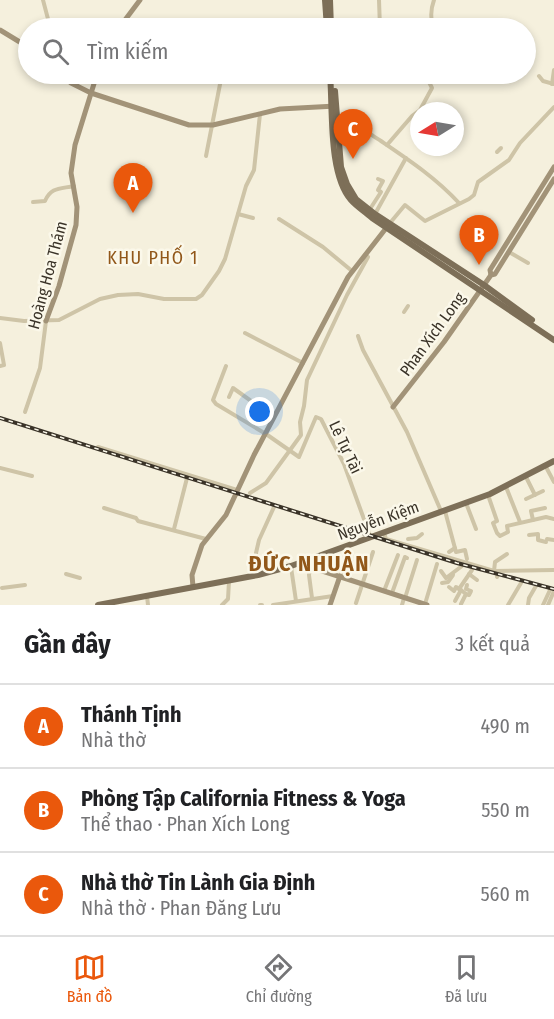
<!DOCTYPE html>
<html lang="vi">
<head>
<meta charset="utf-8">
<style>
  :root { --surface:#fff; --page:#f6f6f6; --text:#202124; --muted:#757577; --line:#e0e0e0; --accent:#ea580c }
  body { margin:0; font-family:"Fira Sans Condensed",sans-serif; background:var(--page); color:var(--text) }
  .compass { position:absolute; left:410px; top:102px; width:54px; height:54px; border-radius:50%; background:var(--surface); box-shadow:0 3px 9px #0003; rotate:259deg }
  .you { position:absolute; left:260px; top:412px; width:21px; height:21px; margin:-15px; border:4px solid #fff; border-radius:50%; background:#1a73e8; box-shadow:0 0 0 9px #1a73e833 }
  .badge { display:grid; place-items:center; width:39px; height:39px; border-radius:50%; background:var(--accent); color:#fff; font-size:20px; font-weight:700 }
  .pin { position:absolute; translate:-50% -50px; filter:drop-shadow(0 2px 3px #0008) }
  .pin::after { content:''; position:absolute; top:32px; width:21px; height:18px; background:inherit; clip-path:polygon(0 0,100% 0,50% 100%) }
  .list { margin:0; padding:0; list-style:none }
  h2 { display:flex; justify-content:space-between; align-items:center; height:78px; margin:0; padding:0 24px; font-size:26px }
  h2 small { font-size:20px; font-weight:400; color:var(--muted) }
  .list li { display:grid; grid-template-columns:39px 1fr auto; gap:18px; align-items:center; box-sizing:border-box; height:84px; padding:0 24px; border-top:2px solid var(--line) }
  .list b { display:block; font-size:22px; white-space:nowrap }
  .list p { margin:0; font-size:20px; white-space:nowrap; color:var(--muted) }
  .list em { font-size:20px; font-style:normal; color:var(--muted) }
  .icon { flex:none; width:33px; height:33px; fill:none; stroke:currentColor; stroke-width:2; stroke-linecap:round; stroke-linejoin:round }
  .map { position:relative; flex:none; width:554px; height:605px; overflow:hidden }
  .search { position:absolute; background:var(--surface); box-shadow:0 3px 9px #0003; left:18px; right:18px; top:18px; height:66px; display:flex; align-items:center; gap:15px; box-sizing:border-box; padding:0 21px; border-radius:33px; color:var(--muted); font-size:22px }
  .sheet { height:330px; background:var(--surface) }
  nav { display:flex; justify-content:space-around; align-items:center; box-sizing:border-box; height:84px; border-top:2px solid var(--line); background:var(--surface); font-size:16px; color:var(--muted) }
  nav a { display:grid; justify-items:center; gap:3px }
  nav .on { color:var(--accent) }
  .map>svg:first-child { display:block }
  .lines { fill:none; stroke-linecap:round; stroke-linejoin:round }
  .street { stroke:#cec4a7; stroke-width:4 }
  .secondary { stroke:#a29378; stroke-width:5 }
  .primary { stroke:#7d6f58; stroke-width:6 }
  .rail-casing { stroke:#3a3328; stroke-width:4 }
  .rail { stroke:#fbf8ea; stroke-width:1.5; stroke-dasharray:4.5; stroke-linecap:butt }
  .labels { text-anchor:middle; stroke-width:5; stroke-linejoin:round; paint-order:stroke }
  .street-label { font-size:16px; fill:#3a3328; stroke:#fbf8ea }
  .neighbourhood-label { font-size:18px; letter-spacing:1.5px; fill:#915719; stroke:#fbf8ea }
  .district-label { font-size:22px; font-weight:bold; letter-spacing:1.5px; fill:#915719; stroke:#fbf8ea }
</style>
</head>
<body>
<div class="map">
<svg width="554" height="605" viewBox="0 0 554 605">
  <rect width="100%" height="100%" fill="#f5f0dd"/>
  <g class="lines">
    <g class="street">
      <path d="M 43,0 L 48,19 L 55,28"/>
      <path d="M 379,0 L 380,28"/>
      <path d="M 433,28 C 431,18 430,11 434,0"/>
      <path d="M 539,76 L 543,81 L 554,84"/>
      <path d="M 334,77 L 350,79 L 354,74"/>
      <path d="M 552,84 L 554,70"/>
      <path d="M 336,115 C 351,120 367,132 381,141 C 409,160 436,178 459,203"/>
      <path d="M 387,145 L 412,116 L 420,110 L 432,88 L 425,74"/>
      <path d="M 497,152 L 501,148"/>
      <path d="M 206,156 L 222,74"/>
      <path d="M 33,202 L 45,201 C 51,187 60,189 74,186"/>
      <path d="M 370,209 L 381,192 L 378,190 L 383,181 L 378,179"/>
      <path d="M 238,214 L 253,218"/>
      <path d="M 375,214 L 406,158"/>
      <path d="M 279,219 L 323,247 L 352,271"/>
      <path d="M 390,223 L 405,205 L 425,221 L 469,199 L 474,195 L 478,182 L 509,160 L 520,143 L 554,107"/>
      <path d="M 509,252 L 528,263"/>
      <path d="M 404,312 L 408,306"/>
      <path d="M 0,318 L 24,321 L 59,320 L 100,299 L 118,295 L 138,294 L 164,299 L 196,299 L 202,295 L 219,271 L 225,259 L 246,186 L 254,170 L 260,114"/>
      <path d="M 245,333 L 303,363"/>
      <path d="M 358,336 L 363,350 L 407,432 L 441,511"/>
      <path d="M 0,343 L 4,365 L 0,366"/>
      <path d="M 226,366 L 213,400 L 216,404 L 266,434 L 299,457 L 316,417 L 321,419 L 344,464 L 369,533"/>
      <path d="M 229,397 L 233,388 L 261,408 L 273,419"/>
      <path d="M 25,412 L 40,368 L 46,321"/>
      <path d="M 98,447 L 237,490"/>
      <path d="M 546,467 L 554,482"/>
      <path d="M 0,468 L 32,476"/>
      <path d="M 526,477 L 535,495"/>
      <path d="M 506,487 L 520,522"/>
      <path d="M 250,493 L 266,483 L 301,435 L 300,422 L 304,406 L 307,380 L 347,295 L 368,257 L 365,255"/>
      <path d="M 488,495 L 497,521 L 493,523 L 497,533 L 500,536 L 508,532 L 507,526 L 546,517 L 554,519"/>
      <path d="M 526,499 L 543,491"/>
      <path d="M 466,503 L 476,529"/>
      <path d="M 104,508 L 136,518 L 138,521 L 206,539"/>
      <path d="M 445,511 L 456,552 L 465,550 L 467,559"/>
      <path d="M 533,520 L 531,511 L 545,508"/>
      <path d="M 174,529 L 187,478"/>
      <path d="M 384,533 L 386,539 L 494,571 L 554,570"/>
      <path d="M 529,535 L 538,534 L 538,540 L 546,542"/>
      <path d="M 408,539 L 417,538 L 422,534"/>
      <path d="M 547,539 L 554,540"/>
      <path d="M 449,552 L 455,548"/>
      <path d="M 291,567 L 296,601"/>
      <path d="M 310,567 L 309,575 L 312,598"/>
      <path d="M 441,571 L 446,578 L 462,566"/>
      <path d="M 494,571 L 495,562 L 507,554"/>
      <path d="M 66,574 L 80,578"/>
      <path d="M 469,574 L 477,580"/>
      <path d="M 258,575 L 256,553 L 259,540 L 274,507"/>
      <path d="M 340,576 L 347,561 L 355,563"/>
      <path d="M 497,577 L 499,571"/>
      <path d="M 442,583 L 448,582 L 453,575"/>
      <path d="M 449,587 L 454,591 L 456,587 L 459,589"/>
      <path d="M 2,588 L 25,585"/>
      <path d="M 384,591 L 398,555"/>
      <path d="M 392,593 L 405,557 L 407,558"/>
      <path d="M 466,594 L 469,595 L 471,591 L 466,589 L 467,585"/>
      <path d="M 147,596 L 148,605"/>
      <path d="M 405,598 L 417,560"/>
      <path d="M 455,601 L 461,590 L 459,589 L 472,570"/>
      <path d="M 356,603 L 373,552"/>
      <path d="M 425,604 L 437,564"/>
      <path d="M 461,604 L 466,594 L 461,590"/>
      <path d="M 222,605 L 228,599 L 229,581"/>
      <path d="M 260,605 L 262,605"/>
      <path d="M 273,605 L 333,596"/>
      <path d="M 402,605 L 404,598"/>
      <path d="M 508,605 L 521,583"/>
      <path d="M 528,605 L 529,598 L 536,586"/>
      <path d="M 543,605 L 550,590"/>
      <path d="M 548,605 L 554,591"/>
    </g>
    <g class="secondary">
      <path d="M 119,28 L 140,0"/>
      <path d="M 0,30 L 28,47"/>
      <path d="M 59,74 L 71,83 L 91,93 L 189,125 L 213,125 L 280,109 L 336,106"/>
      <path d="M 491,275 L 490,270 L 554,167"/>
      <path d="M 46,321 L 59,286 L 76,225 L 77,207 L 71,173 L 75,145 L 97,74"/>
      <path d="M 393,407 L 444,342 L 491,275 L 495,274 L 554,179"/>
      <path d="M 304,561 L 310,567 L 427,605"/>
      <path d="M 193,587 L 192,575 L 202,545 L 226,515 L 254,455 L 348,277 L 387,227"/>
      <path d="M 330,605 L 340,576"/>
    </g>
    <g class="primary">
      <path d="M 325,0 L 327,28"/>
      <path d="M 330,0 L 331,28"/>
      <path d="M 330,74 C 333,108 328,174 351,200 C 357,207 366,212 372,218 L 554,340"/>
      <path d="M 335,91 L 341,167 L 347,184 L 356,199 L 375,214 L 484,285 L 532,320"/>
      <path d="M 98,605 L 258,575 L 291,566 L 490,494 L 554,461"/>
    </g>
    <g class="rail-casing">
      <path id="rail" d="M 0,418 L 457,563 L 554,589"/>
    </g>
    <use href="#rail" class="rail"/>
  </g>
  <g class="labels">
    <g class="street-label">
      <text transform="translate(47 275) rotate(-75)" y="6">Hoàng Hoa Thám</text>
      <text transform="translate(432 334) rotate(-54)" y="6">Phan Xích Long</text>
      <text transform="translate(346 447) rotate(65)" y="6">Lê Tự Tài</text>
      <text transform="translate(378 520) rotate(-20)" y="6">Nguyễn Kiệm</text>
    </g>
    <g class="neighbourhood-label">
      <text x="153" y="264">KHU PHỐ 1</text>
    </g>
    <g class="district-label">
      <text x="309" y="571">ĐỨC NHUẬN</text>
    </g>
  </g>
</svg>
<svg class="compass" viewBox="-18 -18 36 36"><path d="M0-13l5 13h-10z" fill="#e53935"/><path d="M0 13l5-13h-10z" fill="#757577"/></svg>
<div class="you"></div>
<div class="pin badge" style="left:133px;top:213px">A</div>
<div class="pin badge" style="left:479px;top:265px">B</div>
<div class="pin badge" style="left:353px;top:159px">C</div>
<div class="search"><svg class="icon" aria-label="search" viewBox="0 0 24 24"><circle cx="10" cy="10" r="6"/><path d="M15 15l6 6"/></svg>Tìm kiếm</div>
</div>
<section class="sheet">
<h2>Gần đây<small>3 kết quả</small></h2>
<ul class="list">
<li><span class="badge">A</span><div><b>Thánh Tịnh</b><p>Nhà thờ</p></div><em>490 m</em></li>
<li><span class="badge">B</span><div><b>Phòng Tập California Fitness &amp; Yoga</b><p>Thể thao · Phan Xích Long</p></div><em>550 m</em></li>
<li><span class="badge">C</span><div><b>Nhà thờ Tin Lành Gia Định</b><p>Nhà thờ · Phan Đăng Lưu</p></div><em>560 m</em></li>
</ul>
</section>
<nav>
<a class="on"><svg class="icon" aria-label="map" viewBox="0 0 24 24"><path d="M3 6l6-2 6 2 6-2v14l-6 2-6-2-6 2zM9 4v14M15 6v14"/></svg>Bản đồ</a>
<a><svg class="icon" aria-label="directions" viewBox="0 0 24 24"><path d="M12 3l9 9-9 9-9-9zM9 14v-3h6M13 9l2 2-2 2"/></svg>Chỉ đường</a>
<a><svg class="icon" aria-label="saved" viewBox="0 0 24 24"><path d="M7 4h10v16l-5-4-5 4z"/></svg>Đã lưu</a>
</nav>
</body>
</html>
